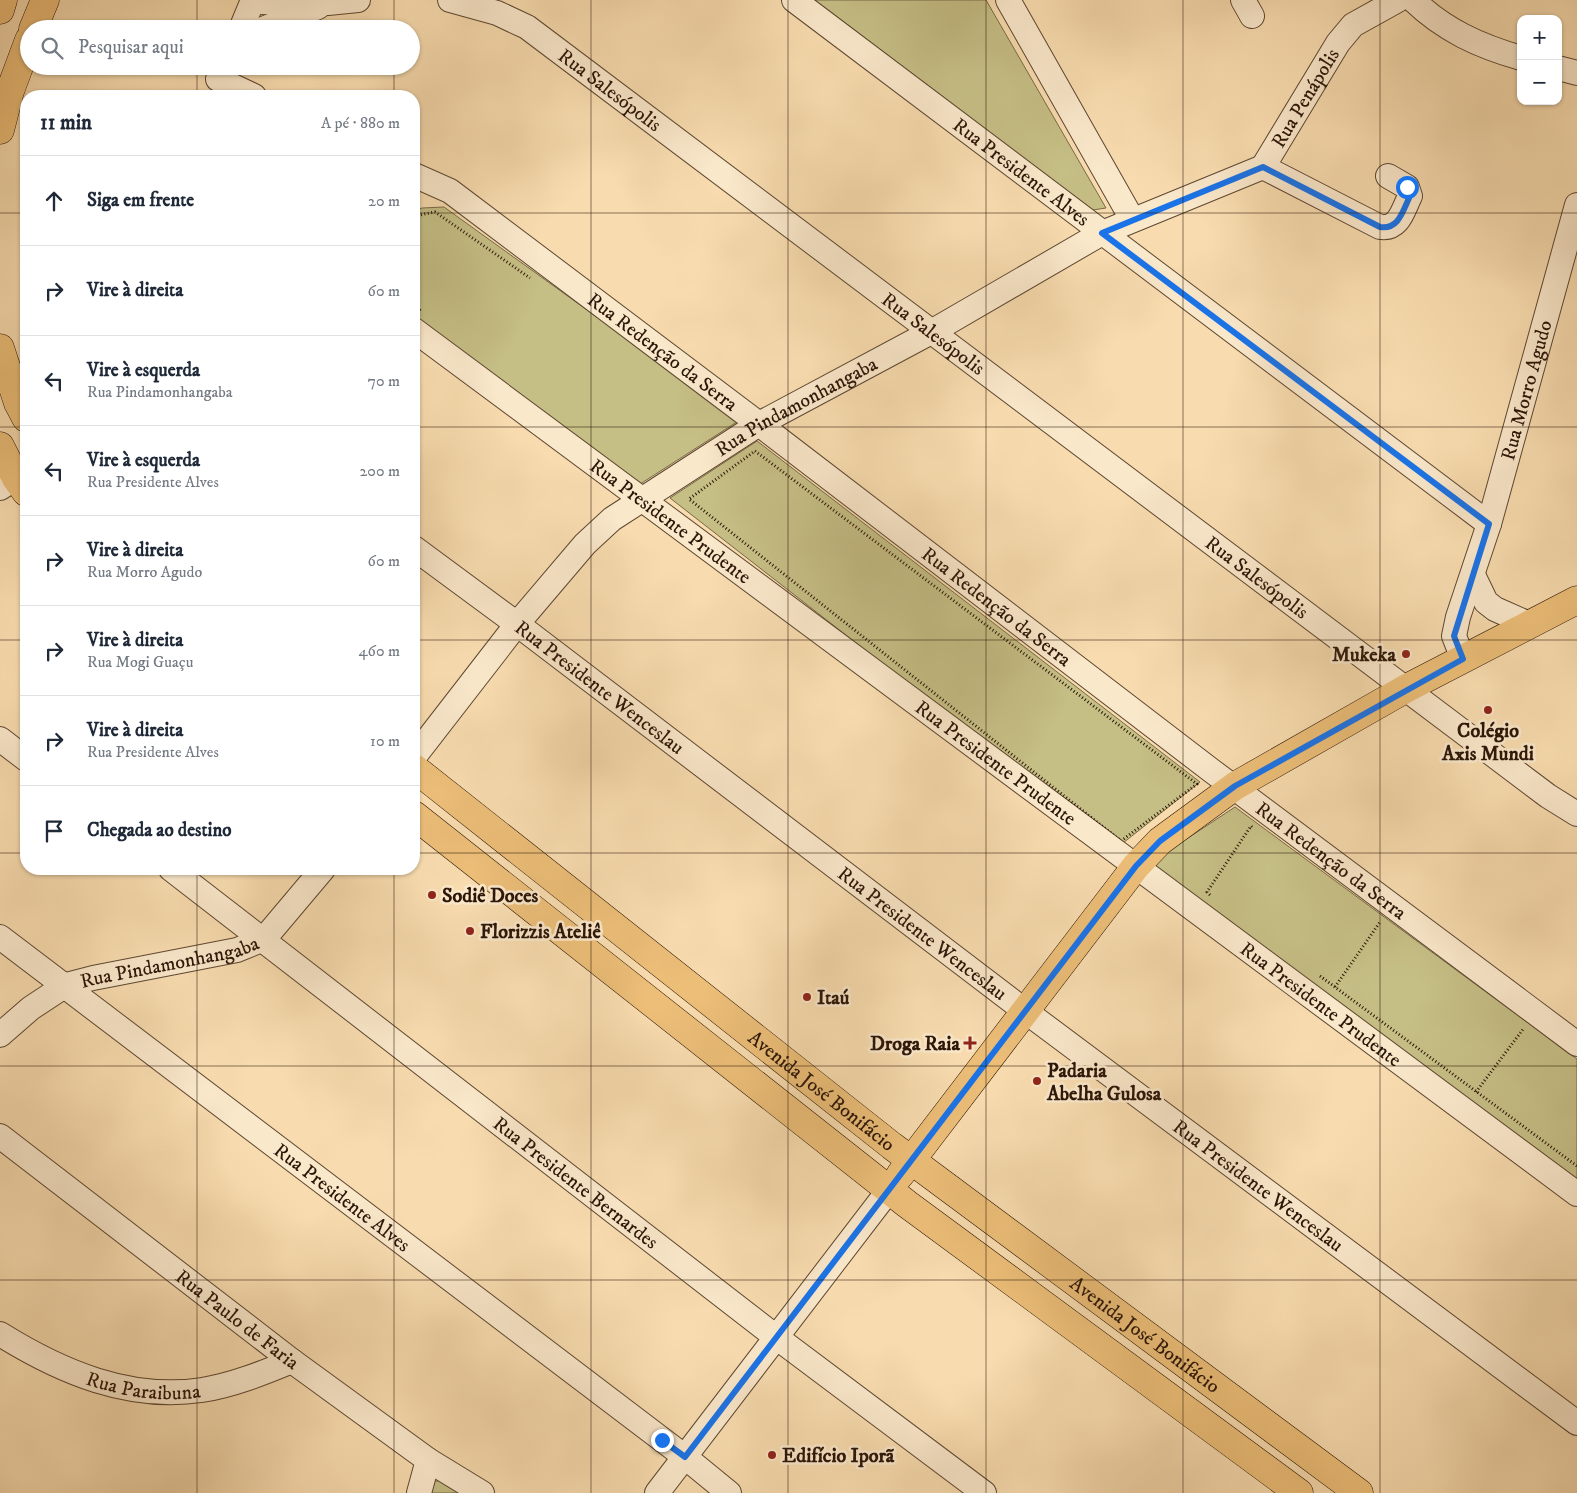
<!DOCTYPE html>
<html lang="pt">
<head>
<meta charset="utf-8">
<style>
  :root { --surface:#fff; --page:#f6f6f7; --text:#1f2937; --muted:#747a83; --line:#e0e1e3 }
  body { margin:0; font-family:"IM FELL DW Pica",serif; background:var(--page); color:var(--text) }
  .controls { position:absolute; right:15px; top:15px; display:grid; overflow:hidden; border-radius:10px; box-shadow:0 1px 4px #0004 }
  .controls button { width:45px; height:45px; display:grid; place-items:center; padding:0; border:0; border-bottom:1px solid var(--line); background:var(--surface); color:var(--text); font:25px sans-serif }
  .stop { position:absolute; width:15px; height:15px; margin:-11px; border:4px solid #1a73e8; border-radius:50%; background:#fff }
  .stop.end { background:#1a73e8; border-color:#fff; box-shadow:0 1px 5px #0008 }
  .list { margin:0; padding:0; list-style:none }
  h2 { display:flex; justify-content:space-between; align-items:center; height:65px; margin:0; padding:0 20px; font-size:21px }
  h2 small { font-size:16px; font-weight:400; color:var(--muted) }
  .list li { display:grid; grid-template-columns:32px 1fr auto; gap:15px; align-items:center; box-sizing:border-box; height:90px; padding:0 20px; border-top:1px solid var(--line) }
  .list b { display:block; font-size:19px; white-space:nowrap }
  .list p { margin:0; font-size:16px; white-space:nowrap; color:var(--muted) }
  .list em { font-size:16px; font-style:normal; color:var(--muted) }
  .icon { flex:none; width:28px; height:28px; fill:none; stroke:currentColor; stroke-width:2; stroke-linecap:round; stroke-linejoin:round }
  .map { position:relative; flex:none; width:1577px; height:1493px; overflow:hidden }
  .search { position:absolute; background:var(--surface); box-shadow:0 1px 4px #0004; left:20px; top:20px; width:400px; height:55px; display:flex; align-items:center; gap:12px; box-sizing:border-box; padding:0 18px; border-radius:28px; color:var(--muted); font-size:19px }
  .panel { position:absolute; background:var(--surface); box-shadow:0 1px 4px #0004; left:20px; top:90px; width:400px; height:785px; border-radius:20px }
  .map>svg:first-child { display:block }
  .green { fill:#c5be85; stroke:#786a46 }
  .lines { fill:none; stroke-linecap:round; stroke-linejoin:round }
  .minor-casing { stroke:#5e4731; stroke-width:26 }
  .major-casing { stroke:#2b1507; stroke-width:29 }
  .path { stroke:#2b1507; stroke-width:3; stroke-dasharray:1 2.5; stroke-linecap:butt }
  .minor { stroke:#fae8cb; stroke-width:24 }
  .major { stroke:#ecbe78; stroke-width:28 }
  .route { stroke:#1a73e8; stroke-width:6 }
  .grid { fill:none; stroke:#2b1507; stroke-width:1; stroke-opacity:0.55 }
  .poi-dot { fill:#8f2418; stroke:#fae8cb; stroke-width:2 }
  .labels { text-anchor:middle; stroke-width:5; stroke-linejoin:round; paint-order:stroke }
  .street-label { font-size:20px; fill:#2b1507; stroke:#fae8cb }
  .poi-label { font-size:20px; font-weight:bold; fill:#2b1507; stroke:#fae8cb; text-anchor:start }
</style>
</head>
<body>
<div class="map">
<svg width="1577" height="1493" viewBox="0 0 1577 1493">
  <rect width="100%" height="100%" fill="#f8dcaf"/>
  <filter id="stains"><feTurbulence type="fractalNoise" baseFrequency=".004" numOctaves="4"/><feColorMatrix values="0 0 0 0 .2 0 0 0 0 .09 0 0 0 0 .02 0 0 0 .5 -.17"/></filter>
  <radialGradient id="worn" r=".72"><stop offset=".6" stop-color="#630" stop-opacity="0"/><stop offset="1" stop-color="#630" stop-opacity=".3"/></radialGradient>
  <g class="green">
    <path d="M 815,0 L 986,0 L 1106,208 L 1093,210 Z"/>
    <path d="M 444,207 L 740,420 L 637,486 L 414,315 L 414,211 L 422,208 Z"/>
    <path d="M 757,441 L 1200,782 L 1118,847 L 670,498 Z"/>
    <path d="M 1235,807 L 1577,1059 L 1577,1181 L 1150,863 Z"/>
    <path d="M 431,1481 L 444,1481 L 462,1493 L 424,1493 Z"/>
  </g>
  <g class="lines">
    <g class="minor-casing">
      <g id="minor">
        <path id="s1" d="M 450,0 L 497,13 L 527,27 L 1548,796 L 1577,814"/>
        <path id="s2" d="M 794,0 L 1489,524"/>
        <path d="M 1008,0 L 1132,219"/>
        <path d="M 1243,0 L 1252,16"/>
        <path d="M 1413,0 C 1444,30 1479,46 1521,58"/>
        <path d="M 252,2 L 328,3 L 358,0"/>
        <path d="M 241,29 L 253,0"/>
        <path d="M 263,29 L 318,7"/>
        <path d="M 1558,68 L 1577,73"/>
        <path d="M 218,79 L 254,96"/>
        <path id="s3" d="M 414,175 L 450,191 L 759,424 L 1212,771 L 1577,1044"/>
        <path id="s4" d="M 1388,176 L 1407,187 L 1410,196 C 1403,210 1399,230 1380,227 L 1263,167 L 1338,43 L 1353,25 L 1398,0"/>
        <path id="s5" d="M 414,330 L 1577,1194"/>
        <path d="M 0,488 L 26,471"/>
        <path id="s6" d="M 414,548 L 517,624 L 1025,1011 L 1577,1423"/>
        <path d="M 1473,575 L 1486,602 L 1495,609 L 1529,624"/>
        <path id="s7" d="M 1463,659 L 1454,636 L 1458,617 L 1489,524 L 1577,205"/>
        <path d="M 0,739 L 26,759"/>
        <path id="s8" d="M 414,757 L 517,624 L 585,544 L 612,519 L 759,424 L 933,331 L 1102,233 L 1263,167"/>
        <path id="s9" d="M 171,869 L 776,1337 L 984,1493"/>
        <path id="s10" d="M 0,937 L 685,1457 L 729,1493"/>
        <path id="s11" d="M 0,1035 L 31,1008 L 66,985 L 93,978 L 237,950 L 264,939 L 323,869"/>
        <path id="s12" d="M 0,1136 L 292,1361 L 428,1460 L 482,1493"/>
        <path id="s13" d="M 0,1334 C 61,1372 129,1401 202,1390 C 233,1385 263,1373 292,1361"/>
        <path d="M 419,1493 L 428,1460"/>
        <path d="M 657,1493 L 889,1190"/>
      </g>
    </g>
    <g class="major-casing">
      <g id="major">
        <path d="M 0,10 L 3,0"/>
        <path d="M 33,29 L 45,0"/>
        <path d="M 0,130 L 10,91 L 29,40"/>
        <path d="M 0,348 L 18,403 L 26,418"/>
        <path d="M 0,446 L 16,478 L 26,492"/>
        <path id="s14" d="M 414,768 L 892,1146 L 1359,1493"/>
        <path d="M 414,815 L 907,1204 L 1299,1493"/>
        <path d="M 900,1175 L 1136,866 L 1160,841 L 1235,786 L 1407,688 L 1577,600"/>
      </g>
    </g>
    <g class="path">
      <path d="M 414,216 L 435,212 L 530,278"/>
      <path d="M 414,306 L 421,311"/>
      <path d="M 755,451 L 1197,784 L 1121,841 L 689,499 Z"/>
      <path d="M 1210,895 L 1207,892 L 1251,826 L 1253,828"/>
      <path d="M 1320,976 L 1577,1166"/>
      <path d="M 1335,987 L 1380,922"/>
      <path d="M 1476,1092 L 1524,1028"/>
    </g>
    <use href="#minor" class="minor"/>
    <use href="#major" class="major"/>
  </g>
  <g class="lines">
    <path class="route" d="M 662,1440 L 685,1457 L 1136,866 L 1160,841 L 1235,786 L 1463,659 L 1454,636 L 1489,524 L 1102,233 L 1263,167 L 1380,227 C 1399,230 1403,210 1410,196 L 1407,187"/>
  </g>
  <path class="grid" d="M 197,0 L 197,29M 394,0 L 394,29M 591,0 L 591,1493M 788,0 L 788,1493M 986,0 L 986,1493M 1183,0 L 1183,1493M 1380,0 L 1380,1493M 197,66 L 197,96M 394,66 L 394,96M 0,213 L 26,213M 414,213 L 1577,213M 0,427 L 26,427M 414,427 L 1577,427M 0,640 L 26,640M 414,640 L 1577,640M 0,853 L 26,853M 414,853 L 1577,853M 197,869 L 197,1493M 394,869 L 394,1493M 0,1066 L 1577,1066M 0,1280 L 1577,1280"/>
  <g class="poi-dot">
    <circle cx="1406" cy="654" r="5"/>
    <circle cx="1488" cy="710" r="5"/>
    <circle cx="432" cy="895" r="5"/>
    <circle cx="470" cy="931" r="5"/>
    <circle cx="807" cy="997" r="5"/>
    <path d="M967.5 1035.5h5v5h5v5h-5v5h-5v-5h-5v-5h5z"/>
    <circle cx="1037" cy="1081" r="5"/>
    <circle cx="772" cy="1455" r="5"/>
  </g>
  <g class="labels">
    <g class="street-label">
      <text dy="7" stroke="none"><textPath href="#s1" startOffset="186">Rua Salesópolis</textPath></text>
      <text dy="7" stroke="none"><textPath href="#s4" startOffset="291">Rua Penápolis</textPath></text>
      <text dy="7" stroke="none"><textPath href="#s2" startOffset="285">Rua Presidente Alves</textPath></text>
      <text dy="7" stroke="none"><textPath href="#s1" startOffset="591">Rua Salesópolis</textPath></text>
      <text dy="7" stroke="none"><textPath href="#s3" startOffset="306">Rua Redenção da Serra</textPath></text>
      <text dy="7" stroke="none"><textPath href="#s7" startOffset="281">Rua Morro Agudo</textPath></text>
      <text dy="7" stroke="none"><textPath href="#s8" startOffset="526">Rua Pindamonhangaba</textPath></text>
      <text dy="7" stroke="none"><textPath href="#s5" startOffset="320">Rua Presidente Prudente</textPath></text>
      <text dy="7" stroke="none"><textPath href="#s1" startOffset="996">Rua Salesópolis</textPath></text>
      <text dy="7" stroke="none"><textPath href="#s3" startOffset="726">Rua Redenção da Serra</textPath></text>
      <text dy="7" stroke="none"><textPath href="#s6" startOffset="232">Rua Presidente Wenceslau</textPath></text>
      <text dy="7" stroke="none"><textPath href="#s5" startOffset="725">Rua Presidente Prudente</textPath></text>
      <text dy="7" stroke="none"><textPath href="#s3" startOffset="1146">Rua Redenção da Serra</textPath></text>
      <text dy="7" stroke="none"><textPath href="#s6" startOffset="638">Rua Presidente Wenceslau</textPath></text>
      <text dy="7" stroke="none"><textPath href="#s11" startOffset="189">Rua Pindamonhangaba</textPath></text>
      <text dy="7" stroke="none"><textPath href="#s5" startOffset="1130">Rua Presidente Prudente</textPath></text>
      <text dy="7" stroke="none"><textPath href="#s14" startOffset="520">Avenida José Bonifácio</textPath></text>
      <text dy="7" stroke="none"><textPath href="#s9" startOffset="512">Rua Presidente Bernardes</textPath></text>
      <text dy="7" stroke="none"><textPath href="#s6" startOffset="1058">Rua Presidente Wenceslau</textPath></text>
      <text dy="7" stroke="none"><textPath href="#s10" startOffset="430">Rua Presidente Alves</textPath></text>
      <text dy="7" stroke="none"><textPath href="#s12" startOffset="300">Rua Paulo de Faria</textPath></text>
      <text dy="7" stroke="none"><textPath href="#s14" startOffset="925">Avenida José Bonifácio</textPath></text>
      <text dy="7" stroke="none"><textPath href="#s13" startOffset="155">Rua Paraibuna</textPath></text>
    </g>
    <g class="poi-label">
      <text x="1396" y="661" text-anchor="end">Mukeka</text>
      <text x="1488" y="737" text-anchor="middle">Colégio<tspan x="1488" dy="23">Axis Mundi</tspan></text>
      <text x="442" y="902">Sodiê Doces</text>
      <text x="480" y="938">Florizzis Ateliê</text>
      <text x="817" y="1004">Itaú</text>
      <text x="960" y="1050" text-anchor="end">Droga Raia</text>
      <text x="1047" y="1077">Padaria<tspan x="1047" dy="23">Abelha Gulosa</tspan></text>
      <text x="782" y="1462">Edifício Iporã</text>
    </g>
  </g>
  <rect width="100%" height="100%" filter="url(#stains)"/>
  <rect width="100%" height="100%" fill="url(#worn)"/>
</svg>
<div class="controls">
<button>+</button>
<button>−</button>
</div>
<div class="stop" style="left:1407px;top:187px"></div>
<div class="stop end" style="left:662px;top:1440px"></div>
<div class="search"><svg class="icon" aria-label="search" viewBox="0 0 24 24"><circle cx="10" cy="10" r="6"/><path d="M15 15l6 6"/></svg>Pesquisar aqui</div>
<section class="panel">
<h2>11 min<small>A pé · 880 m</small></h2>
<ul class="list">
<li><svg class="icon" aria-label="ahead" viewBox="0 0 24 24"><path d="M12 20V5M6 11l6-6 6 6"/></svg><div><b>Siga em frente</b></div><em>20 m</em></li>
<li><svg class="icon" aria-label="right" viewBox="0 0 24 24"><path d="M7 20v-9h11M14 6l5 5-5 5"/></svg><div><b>Vire à direita</b></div><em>60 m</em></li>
<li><svg class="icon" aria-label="left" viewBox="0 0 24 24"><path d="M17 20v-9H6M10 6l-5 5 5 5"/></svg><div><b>Vire à esquerda</b><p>Rua Pindamonhangaba</p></div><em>70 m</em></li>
<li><svg class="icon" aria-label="left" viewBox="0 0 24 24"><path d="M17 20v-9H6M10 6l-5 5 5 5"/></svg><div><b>Vire à esquerda</b><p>Rua Presidente Alves</p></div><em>200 m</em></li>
<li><svg class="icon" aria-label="right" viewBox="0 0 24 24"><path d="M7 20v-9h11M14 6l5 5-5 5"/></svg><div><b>Vire à direita</b><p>Rua Morro Agudo</p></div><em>60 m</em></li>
<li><svg class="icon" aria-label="right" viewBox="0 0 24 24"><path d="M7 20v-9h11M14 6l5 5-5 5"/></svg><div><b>Vire à direita</b><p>Rua Mogi Guaçu</p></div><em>460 m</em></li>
<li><svg class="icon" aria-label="right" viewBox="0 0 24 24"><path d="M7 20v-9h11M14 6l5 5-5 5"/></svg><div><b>Vire à direita</b><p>Rua Presidente Alves</p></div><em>10 m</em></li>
<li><svg class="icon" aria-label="arrive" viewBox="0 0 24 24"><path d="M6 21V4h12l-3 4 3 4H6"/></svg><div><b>Chegada ao destino</b></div></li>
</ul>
</section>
</div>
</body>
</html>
